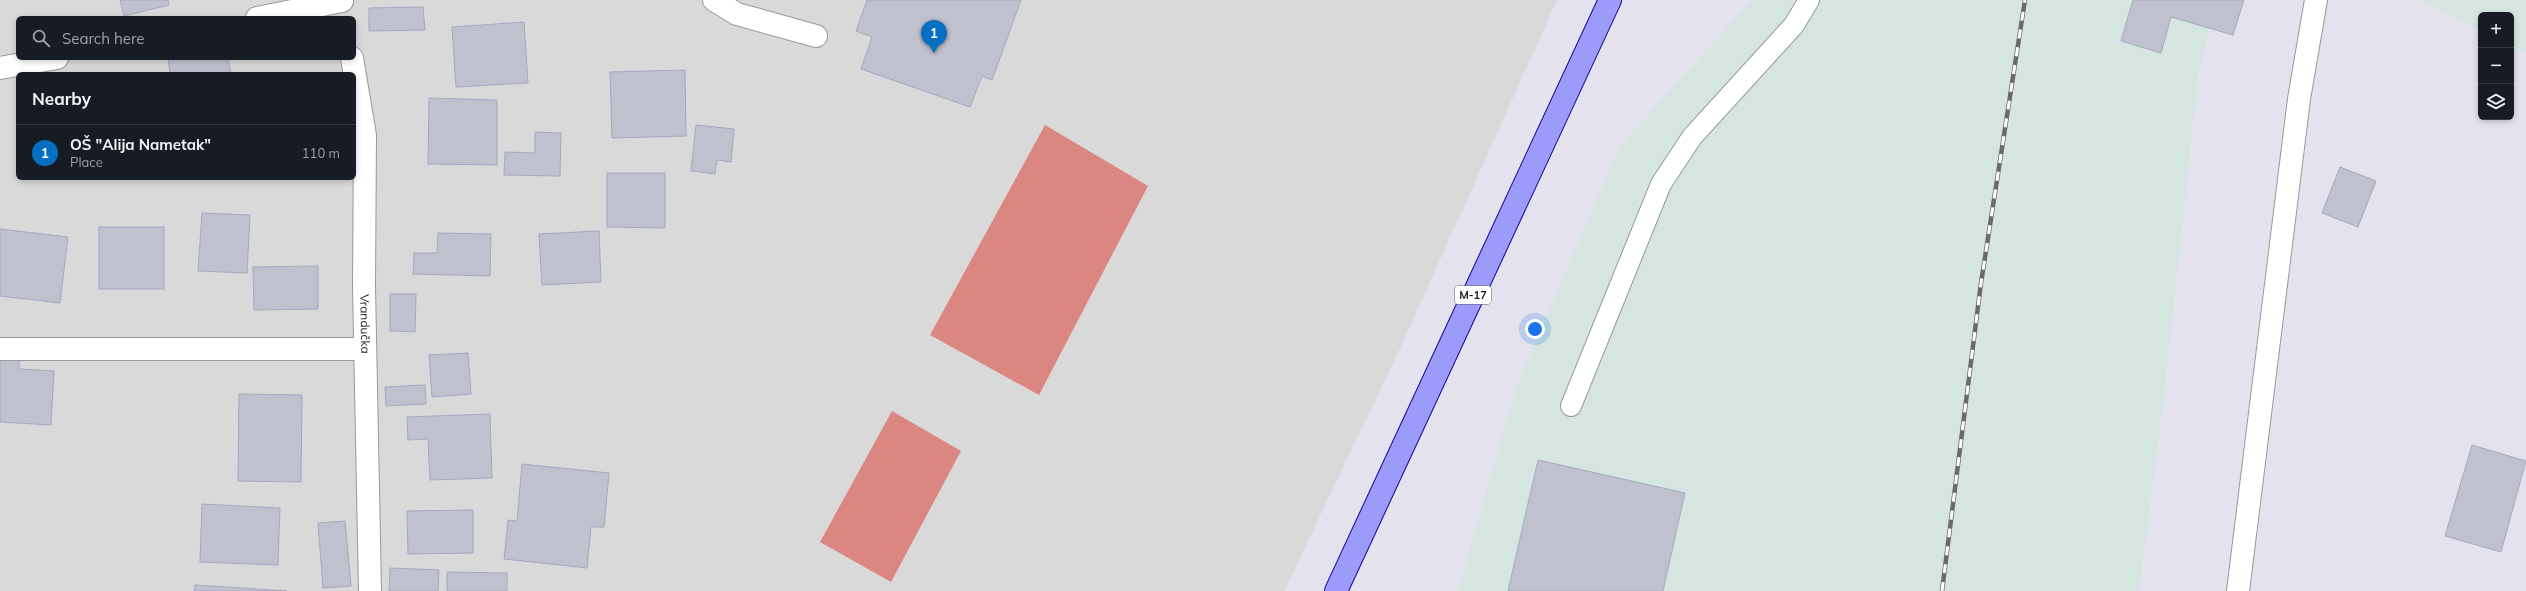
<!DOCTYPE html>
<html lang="en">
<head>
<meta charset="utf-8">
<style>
  :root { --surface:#171b24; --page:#242831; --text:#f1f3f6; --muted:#9ea1a6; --line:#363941; --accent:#056fc3 }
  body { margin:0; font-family:Mulish,sans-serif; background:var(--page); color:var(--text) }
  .controls { position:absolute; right:12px; top:12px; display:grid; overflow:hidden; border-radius:6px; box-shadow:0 2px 6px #0003 }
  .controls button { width:36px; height:36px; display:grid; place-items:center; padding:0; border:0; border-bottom:1px solid var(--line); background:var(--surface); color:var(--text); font:20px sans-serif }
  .you { position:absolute; left:1535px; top:329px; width:14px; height:14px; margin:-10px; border:3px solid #fff; border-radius:50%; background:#1a73e8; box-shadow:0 0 0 6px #1a73e833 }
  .badge { display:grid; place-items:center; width:26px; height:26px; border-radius:50%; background:var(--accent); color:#fff; font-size:13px; font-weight:700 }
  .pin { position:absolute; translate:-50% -33px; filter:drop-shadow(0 1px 2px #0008) }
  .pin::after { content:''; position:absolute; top:21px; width:14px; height:12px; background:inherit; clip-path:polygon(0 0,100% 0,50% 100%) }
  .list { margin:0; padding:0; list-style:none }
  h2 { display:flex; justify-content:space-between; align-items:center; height:52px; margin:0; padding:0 16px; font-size:17px }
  h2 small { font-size:13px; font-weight:400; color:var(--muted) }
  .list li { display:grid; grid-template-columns:26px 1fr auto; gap:12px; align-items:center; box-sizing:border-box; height:56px; padding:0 16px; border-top:1px solid var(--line) }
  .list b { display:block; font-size:15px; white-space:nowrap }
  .list p { margin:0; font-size:13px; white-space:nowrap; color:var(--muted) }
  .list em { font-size:13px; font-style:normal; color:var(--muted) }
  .icon { flex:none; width:22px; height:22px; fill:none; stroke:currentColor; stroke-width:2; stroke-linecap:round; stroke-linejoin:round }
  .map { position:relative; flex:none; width:2526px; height:591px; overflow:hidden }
  .search { position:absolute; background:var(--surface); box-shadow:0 2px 6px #0003; left:16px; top:16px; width:340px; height:44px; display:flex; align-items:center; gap:10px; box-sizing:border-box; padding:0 14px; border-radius:6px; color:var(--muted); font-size:15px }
  .panel { position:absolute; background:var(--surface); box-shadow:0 2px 6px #0003; left:16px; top:72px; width:340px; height:108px; border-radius:6px }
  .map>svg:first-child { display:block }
  .residential { fill:#d9d9da; fill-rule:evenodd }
  .industrial { fill:#d4e6df }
  .pitch { fill:#db8681 }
  .building { fill:#bfc1cf; stroke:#a4a8be }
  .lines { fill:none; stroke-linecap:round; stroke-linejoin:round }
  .lane-casing { stroke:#999; stroke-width:22 }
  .street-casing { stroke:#999; stroke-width:24 }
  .primary-casing { stroke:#130490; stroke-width:24 }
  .lane { stroke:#fff; stroke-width:20 }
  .street { stroke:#fff; stroke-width:22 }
  .primary { stroke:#9b9bf9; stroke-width:22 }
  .rail-casing { stroke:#6a6a6a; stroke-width:4.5 }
  .rail { stroke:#fff; stroke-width:3; stroke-dasharray:9; stroke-linecap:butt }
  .labels { text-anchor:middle; stroke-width:3; stroke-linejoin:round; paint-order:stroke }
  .shield { fill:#fff; stroke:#606060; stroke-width:1 }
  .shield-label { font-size:11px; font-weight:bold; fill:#1c1c1c }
  .street-label { font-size:12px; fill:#1c1c1c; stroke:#fff }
</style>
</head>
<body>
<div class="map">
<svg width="2526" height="591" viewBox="0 0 2526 591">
  <rect width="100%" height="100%" fill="#e3e2ed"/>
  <path class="residential" d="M 0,0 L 1557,0 L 1402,344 L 1284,591 L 0,591 ZM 18,18 L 354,18 L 354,58 L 18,58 ZM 18,74 L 354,74 L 354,178 L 18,178 Z"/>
  <g class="industrial">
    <path d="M 1752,0 L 2216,0 L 2198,77 L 2163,404 L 2139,591 L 1458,591 L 1517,385 L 1621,145 Z"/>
    <path d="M 2420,0 L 2526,0 L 2526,52 L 2511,45 L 2511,15 L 2481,15 L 2481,30 Z"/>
  </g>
  <g class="pitch">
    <path d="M 1045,125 L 1148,186 L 1039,395 L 930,335 Z"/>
    <path d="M 892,411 L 961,451 L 891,582 L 820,542 Z"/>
  </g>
  <g class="building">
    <path d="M 120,0 L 168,0 L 169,5 L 124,16 Z"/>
    <path d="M 867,0 L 1021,0 L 992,80 L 982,76 L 970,107 L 861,69 L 872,37 L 856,31 Z"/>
    <path d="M 2133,0 L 2244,0 L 2233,35 L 2171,17 L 2161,53 L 2121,41 Z"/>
    <path d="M 423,7 L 425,30 L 369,31 L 369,8 Z"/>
    <path d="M 524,22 L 528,83 L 456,87 L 452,27 Z"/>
    <path d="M 168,58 L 228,58 L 231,74 L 170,74 Z"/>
    <path d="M 685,70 L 686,136 L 612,138 L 610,72 Z"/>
    <path d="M 429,98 L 497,100 L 497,165 L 428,164 Z"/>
    <path d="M 696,125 L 734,129 L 731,162 L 717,160 L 715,174 L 691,171 Z"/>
    <path d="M 535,132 L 561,133 L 560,176 L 504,175 L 505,152 L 535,153 Z"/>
    <path d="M 2340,167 L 2376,181 L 2358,227 L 2322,213 Z"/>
    <path d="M 607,173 L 665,173 L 665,228 L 607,227 Z"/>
    <path d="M 202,213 L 250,215 L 247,273 L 198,271 Z"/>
    <rect x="99" y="227" width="65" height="62"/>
    <path d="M 0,229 L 68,237 L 60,303 L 0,296 Z"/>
    <path d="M 599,231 L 601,282 L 542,285 L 539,234 Z"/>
    <path d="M 438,233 L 491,234 L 490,276 L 413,274 L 414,253 L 437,253 Z"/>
    <path d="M 318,266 L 318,309 L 254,310 L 253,267 Z"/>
    <path d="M 390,294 L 416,294 L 415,332 L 390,331 Z"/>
    <path d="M 468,353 L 471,394 L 432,397 L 429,355 Z"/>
    <path d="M 0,358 L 19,359 L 19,369 L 54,371 L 51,425 L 0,422 Z"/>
    <path d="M 425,385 L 426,404 L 386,406 L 385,387 Z"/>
    <path d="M 239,394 L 302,395 L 301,482 L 238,481 Z"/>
    <path d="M 490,414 L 492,478 L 430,480 L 428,439 L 408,440 L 407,417 Z"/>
    <path d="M 2472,445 L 2526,461 L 2501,552 L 2445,536 Z"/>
    <path d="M 1538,460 L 1685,493 L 1663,591 L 1508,591 Z"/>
    <path d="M 522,464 L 609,473 L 604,527 L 591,527 L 587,568 L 504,559 L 508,520 L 517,521 Z"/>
    <path d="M 202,504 L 280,508 L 278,565 L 200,562 Z"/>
    <path d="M 473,510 L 473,553 L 408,554 L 407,511 Z"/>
    <path d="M 345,521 L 351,586 L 323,588 L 318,523 Z"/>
    <path d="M 390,568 L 439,570 L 438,591 L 389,591 Z"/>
    <path d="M 447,572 L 507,573 L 507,591 L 447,591 Z"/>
    <path d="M 195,585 L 287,591 L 194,591 Z"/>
  </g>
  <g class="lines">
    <g class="lane-casing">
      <path id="lane" d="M 1571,406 L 1661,184 L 1692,137 L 1794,25 L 1809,0"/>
    </g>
    <g class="street-casing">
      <g id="street">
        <path d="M 714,0 L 737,14 L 816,36"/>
        <path d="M 257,18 L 342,1"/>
        <path id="s1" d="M 352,58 L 365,135 L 364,286 L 370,591"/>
        <path d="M 0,68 L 57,58"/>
        <path d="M 0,349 L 365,349"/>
        <path d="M 2238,591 L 2299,99 L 2316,0"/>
      </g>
    </g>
    <g class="primary-casing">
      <path id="primary" d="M 1336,591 L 1610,0"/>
    </g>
    <use href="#lane" class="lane"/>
    <use href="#street" class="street"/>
    <use href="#primary" class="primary"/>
    <g class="rail-casing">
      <path id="rail" d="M 1942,591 L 1981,283 L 2025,0"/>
    </g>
    <use href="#rail" class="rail"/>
  </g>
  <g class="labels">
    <rect class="shield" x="1455" y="286" width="36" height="18" rx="3"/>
    <g class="shield-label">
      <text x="1473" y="299">M-17</text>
    </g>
    <g class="street-label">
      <text dy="4" stroke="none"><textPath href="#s1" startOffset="267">Vrandučka</textPath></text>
    </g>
  </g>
</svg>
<div class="controls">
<button>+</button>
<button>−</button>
<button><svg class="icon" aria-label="layers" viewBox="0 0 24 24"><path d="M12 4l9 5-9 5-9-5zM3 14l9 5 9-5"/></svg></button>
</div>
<div class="you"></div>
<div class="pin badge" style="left:934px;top:53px">1</div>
<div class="search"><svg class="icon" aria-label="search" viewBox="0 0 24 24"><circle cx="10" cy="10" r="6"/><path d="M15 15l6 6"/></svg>Search here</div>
<section class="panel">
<h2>Nearby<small></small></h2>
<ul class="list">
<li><span class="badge">1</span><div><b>OŠ &quot;Alija Nametak&quot;</b><p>Place</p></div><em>110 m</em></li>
</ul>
</section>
</div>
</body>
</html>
